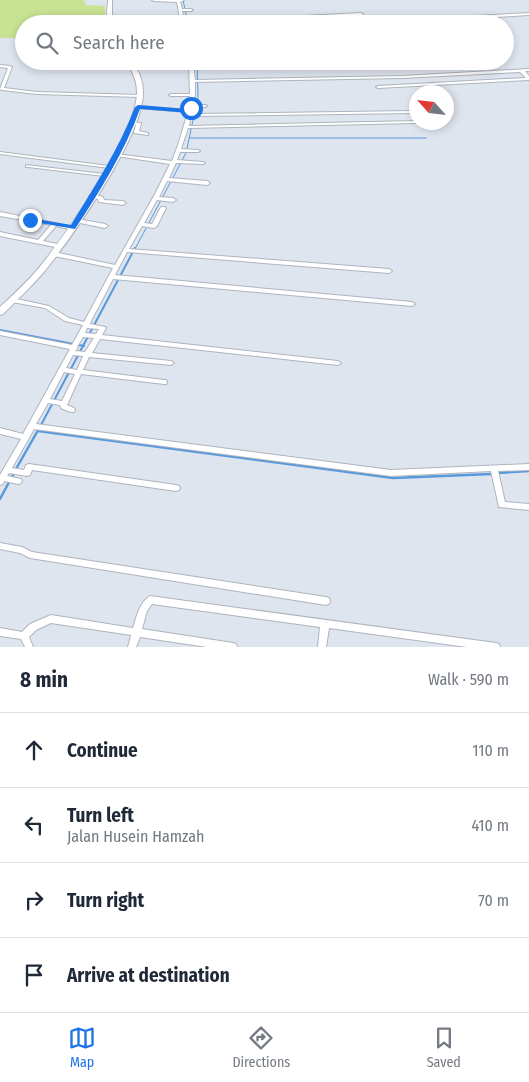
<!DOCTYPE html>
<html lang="en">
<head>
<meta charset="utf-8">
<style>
  :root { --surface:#fff; --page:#f2f2f3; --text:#1f2937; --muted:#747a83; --line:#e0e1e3; --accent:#1a73e8 }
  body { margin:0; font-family:"Fira Sans Condensed",sans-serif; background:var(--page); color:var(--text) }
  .compass { position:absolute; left:409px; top:85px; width:45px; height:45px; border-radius:50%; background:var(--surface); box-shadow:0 2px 8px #0003; rotate:297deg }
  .stop { position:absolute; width:15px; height:15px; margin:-11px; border:4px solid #1a73e8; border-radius:50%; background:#fff }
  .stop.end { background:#1a73e8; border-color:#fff; box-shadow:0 1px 5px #0008 }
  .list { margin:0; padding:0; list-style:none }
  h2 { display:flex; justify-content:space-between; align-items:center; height:65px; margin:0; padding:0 20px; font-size:21px }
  h2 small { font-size:16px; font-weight:400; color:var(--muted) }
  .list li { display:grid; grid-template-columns:32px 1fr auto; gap:15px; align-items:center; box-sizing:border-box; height:75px; padding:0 20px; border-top:1px solid var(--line) }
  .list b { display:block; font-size:19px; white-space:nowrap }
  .list p { margin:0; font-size:16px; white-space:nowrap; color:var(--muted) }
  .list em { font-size:16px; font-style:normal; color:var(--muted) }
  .icon { flex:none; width:28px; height:28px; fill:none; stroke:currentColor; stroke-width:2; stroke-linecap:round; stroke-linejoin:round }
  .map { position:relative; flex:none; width:529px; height:647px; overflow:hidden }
  .search { position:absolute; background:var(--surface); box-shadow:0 2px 8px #0003; left:15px; right:15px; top:15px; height:55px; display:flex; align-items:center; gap:12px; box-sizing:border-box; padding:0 18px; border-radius:28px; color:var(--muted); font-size:19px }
  .sheet { height:365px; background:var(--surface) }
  nav { display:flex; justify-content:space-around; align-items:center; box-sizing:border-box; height:70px; border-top:1px solid var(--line); background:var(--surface); font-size:14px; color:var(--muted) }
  nav a { display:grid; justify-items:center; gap:2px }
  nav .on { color:var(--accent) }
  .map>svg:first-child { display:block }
  .green { fill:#c8e393 }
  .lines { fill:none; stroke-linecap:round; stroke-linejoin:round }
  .stream-far2 { stroke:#5799dd; stroke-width:1 }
  .stream-far1 { stroke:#5799dd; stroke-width:2 }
  .stream { stroke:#5799dd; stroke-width:2.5 }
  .street-casing { stroke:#aeb4be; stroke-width:2 }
  .secondary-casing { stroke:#aeb4be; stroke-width:2 }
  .street { fill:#fff; fill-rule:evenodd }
  .secondary { fill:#fff; fill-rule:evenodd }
  .route { fill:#1a73e8 }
</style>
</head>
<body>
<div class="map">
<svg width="529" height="647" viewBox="0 0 529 647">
  <rect width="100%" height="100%" fill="#dfe5ef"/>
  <path class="green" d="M 0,0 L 84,0 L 86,5 L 105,6 L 105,24 L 24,24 L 24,38 L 0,38 Z"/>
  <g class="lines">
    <g class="stream-far2">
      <path d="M 183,0 L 188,24"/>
      <path d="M 190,138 L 426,138"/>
      <path d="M 135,249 L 186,153 L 198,97 L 197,61"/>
    </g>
    <g class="stream-far1">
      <path d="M 0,330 L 84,346"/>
      <path d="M 41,425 L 135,248"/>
    </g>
    <g class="stream">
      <path d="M 41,426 L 42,424"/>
      <path d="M 38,431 L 393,478 L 492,474"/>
      <path d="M 16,469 L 37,432"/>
      <path d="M 497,473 L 529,471"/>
      <path d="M 0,499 L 14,473"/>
    </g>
    <g class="street-casing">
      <g id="street">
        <path d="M 152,0 L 184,0 L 180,2 L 182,9 L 191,9 L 193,10 L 191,11 L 182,11 L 184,22 L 202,22 L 204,23 L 181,24 L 177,2 L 154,1 Z"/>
        <path d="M 361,13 L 363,14 L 362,15 L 223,22 L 223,24 L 219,24 L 221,20 L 222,20 Z"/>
        <path d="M 529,13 L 529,15 L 377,24 L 369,24 L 368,20 L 306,24 L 281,24 L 369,18 L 370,18 L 372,22 Z"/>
        <path d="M 189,61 L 193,61 L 195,80 L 402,76 L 529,69 L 529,71 L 525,71 L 529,76 L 529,80 L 378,88 L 376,87 L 378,86 L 526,78 L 520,72 L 402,78 L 195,82 L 195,95 L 193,105 L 205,105 L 207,106 L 205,107 L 193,107 L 192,114 L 414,111 L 416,112 L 414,113 L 191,116 L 189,126 L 416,121 L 416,122 L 418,122 L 416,123 L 188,128 L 181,149 L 198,150 L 200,151 L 198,152 L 180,152 L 177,160 L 203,162 L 205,163 L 203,164 L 176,163 L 169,178 L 207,181 L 210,183 L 207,185 L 167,181 L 159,197 L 173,198 L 176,200 L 173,202 L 157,200 L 144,223 L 152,224 L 161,207 L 165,207 L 166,208 L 157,226 L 154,228 L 142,226 L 129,249 L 389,269 L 392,271 L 389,273 L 127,252 L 115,275 L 412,302 L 415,304 L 412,306 L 113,279 L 90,323 L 90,324 L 105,327 L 106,328 L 102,335 L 338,361 L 341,363 L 338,365 L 100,339 L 92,353 L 171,361 L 174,363 L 171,365 L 89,357 L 83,370 L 164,380 L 166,380 L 167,382 L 166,384 L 164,384 L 81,374 L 67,405 L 74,408 L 75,410 L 74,412 L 70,412 L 61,408 L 60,405 L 48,403 L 36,424 L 391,470 L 529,464 L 529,470 L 498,471 L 505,502 L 529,504 L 529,510 L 499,507 L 491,471 L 391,476 L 34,429 L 12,468 L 24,470 L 26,465 L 29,464 L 176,485 L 179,486 L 180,488 L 179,490 L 176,491 L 32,470 L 30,475 L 27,476 L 9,473 L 7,476 L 21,479 L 22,481 L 21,483 L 18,484 L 4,481 L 3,484 L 0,485 L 0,475 L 21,439 L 0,434 L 0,428 L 23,434 L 70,349 L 0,335 L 0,331 L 72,345 L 83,325 L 65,321 L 45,308 L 12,302 L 9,300 L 12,298 L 49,306 L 69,318 L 84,322 L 113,268 L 54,256 L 51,254 L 54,252 L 115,265 L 155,194 L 170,164 L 116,156 L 114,155 L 116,154 L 172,161 L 178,145 L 188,112 L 138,108 L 136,107 L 138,106 L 188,110 L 190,96 L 171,96 L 169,95 L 171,94 L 190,94 L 189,65 L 130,64 L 128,63 L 130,62 L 189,63 ZM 87,328 L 99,329 L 96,334 L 85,333 ZM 83,337 L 94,338 L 85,352 L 75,351 L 78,348 L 77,347 ZM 73,355 L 83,356 L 77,370 L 66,368 ZM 64,372 L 75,374 L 62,401 L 50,399 Z"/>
        <path d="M 0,65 L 10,66 L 12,67 L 4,88 L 37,92 L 140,95 L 142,96 L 140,97 L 37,94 L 2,90 L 0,89 L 8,68 L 0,67 Z"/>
        <path d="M 130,122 L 141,123 L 141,124 L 139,131 L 148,133 L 148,135 L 134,133 L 134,132 L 136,125 L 130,124 Z"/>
        <path d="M 0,152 L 109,166 L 111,167 L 109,168 L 0,154 Z"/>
        <path d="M 26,165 L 104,174 L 106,175 L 104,176 L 28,167 L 26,167 Z"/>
        <path d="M 92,194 L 103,197 L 104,200 L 123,201 L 126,203 L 123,205 L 99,202 L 98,199 L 90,197 L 89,196 Z"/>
        <path d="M 0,212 L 75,227 L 76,228 L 73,230 L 56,226 L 43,241 L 62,245 L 63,246 L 60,248 L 0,236 L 0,232 L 38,240 L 51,225 L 0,216 Z"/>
        <path d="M 77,219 L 105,224 L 108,226 L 105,228 L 75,222 L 74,221 L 75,220 Z"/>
        <path d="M 0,543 L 22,547 L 32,552 L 326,597 L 329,598 L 330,601 L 329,604 L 326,605 L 30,558 L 20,553 L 0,549 Z"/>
        <path d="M 150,596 L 496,643 L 499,644 L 500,647 L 467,647 L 329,628 L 326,647 L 318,647 L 320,627 L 152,604 L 147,611 L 142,629 L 233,643 L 236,644 L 237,647 L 207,647 L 140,637 L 136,647 L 128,647 L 131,635 L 51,623 L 36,630 L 29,637 L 33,647 L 25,647 L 21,639 L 0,636 L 0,628 L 22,632 L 30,624 L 51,615 L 133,628 C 137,616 139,603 150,596 Z"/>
      </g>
    </g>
    <g class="secondary-casing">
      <g id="secondary">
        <path d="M 108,0 L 112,0 L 112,24 L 106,24 Z"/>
        <path d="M 125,61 L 131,61 C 139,70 143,81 143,93 C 143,136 72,238 43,273 C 31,287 17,300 3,314 L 0,315 L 0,307 C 13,295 26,283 38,269 C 66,235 136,135 137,93 C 137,81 133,71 125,61 Z"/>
      </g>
    </g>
    <use href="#street" class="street"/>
    <use href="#secondary" class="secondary"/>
  </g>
  <path class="route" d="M 138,105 L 187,109 L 191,107 L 194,108 L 190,113 L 140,109 C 125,151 100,191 75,229 L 28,221 L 27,220 L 30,218 L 71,225 C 94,187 119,149 135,107 Z"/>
</svg>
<svg class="compass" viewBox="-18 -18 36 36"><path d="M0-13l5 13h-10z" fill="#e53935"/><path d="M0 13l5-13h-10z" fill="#747a83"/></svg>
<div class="stop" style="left:191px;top:108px"></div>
<div class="stop end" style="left:30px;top:220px"></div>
<div class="search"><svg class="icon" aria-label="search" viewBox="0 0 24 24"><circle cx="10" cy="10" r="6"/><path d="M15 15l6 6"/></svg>Search here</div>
</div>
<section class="sheet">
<h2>8 min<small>Walk · 590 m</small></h2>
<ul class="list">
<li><svg class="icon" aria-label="ahead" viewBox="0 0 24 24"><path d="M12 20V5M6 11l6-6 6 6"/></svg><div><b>Continue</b></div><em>110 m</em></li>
<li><svg class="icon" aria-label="left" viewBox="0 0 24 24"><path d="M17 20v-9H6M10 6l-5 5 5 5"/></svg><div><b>Turn left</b><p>Jalan Husein Hamzah</p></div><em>410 m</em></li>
<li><svg class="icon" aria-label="right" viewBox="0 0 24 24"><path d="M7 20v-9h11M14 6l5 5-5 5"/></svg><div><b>Turn right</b></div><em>70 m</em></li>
<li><svg class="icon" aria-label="arrive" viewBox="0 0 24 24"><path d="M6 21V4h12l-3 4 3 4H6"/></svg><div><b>Arrive at destination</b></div></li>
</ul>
</section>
<nav>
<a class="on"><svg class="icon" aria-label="map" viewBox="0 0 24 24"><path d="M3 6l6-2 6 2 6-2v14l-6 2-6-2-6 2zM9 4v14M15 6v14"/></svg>Map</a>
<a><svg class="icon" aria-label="directions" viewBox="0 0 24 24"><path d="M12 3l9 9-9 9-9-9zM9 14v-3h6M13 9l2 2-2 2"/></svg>Directions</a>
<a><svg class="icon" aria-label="saved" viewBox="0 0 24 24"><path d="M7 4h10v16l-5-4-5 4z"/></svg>Saved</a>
</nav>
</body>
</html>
